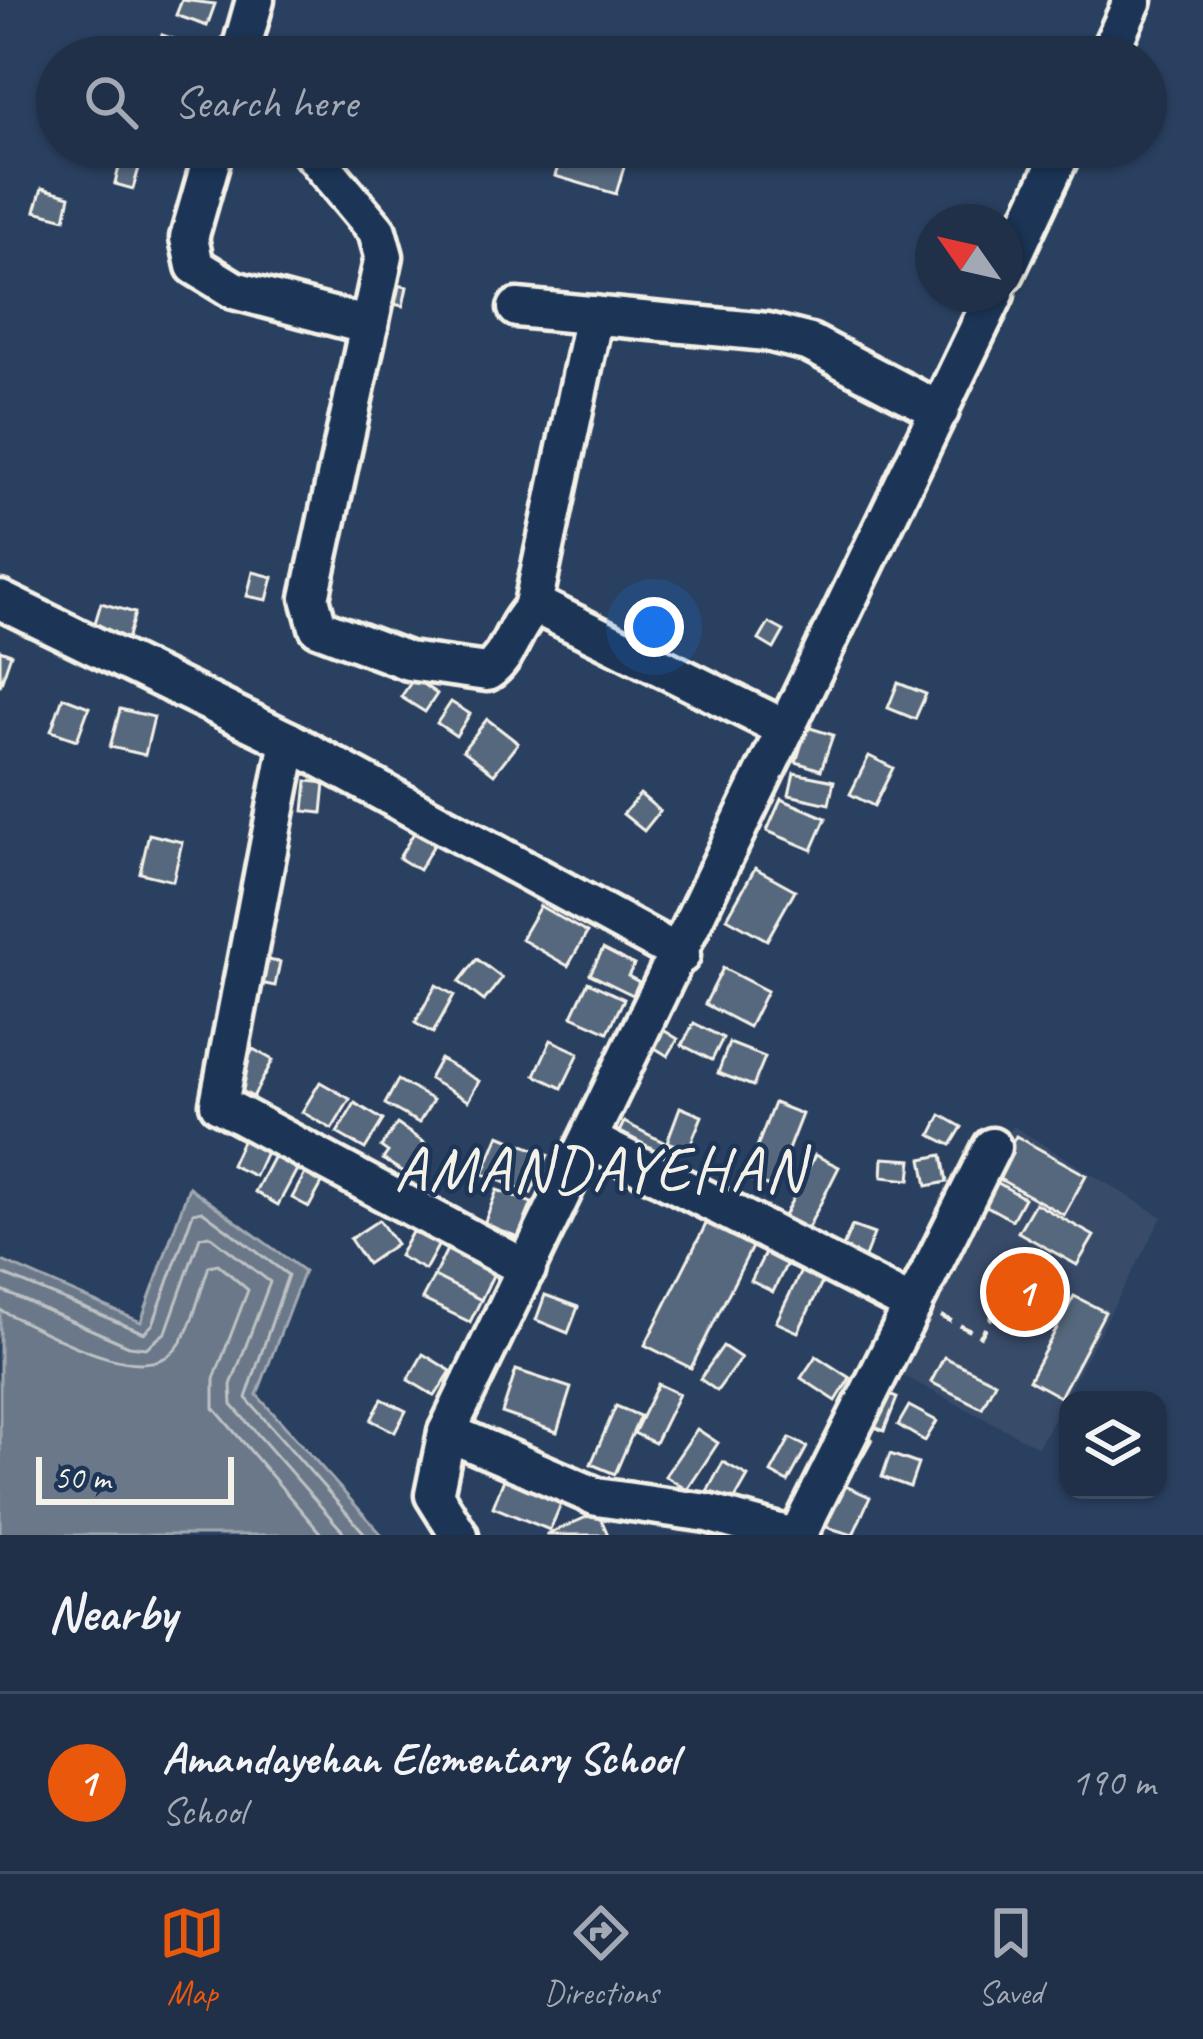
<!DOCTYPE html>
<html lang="en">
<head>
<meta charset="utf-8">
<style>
  :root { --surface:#203048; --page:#28384f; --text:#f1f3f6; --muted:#a2a9b4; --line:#3d4b60; --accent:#ea580c }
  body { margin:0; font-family:Caveat,sans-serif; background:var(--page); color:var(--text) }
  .controls { position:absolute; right:36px; bottom:36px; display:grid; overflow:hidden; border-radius:24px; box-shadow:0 3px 9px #0004 }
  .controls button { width:108px; height:108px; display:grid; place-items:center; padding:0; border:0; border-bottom:3px solid var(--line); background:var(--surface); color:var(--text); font:60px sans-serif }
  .compass { position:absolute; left:915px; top:204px; width:108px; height:108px; border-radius:50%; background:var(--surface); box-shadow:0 3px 9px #0004; rotate:304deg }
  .scale { position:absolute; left:36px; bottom:30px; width:198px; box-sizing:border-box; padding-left:12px; border:6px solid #f4f1e8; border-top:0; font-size:33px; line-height:42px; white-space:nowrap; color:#f4f1e8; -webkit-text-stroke:9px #1d3557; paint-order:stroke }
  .you { position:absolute; left:654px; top:627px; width:42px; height:42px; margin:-30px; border:9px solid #fff; border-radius:50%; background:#1a73e8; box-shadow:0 0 0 18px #1a73e833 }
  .badge { display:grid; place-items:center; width:78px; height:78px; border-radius:50%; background:var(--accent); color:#fff; font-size:39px; font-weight:700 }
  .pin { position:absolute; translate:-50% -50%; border:6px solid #fff; box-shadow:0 3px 12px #0006 }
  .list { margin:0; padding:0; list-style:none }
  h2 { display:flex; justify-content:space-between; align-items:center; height:156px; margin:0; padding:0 48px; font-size:51px }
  h2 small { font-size:39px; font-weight:400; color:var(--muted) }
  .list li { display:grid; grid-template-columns:78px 1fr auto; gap:36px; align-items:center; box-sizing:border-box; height:180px; padding:0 48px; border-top:3px solid var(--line) }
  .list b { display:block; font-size:45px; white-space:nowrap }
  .list p { margin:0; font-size:39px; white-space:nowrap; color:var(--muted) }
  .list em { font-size:39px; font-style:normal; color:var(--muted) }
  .icon { flex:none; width:66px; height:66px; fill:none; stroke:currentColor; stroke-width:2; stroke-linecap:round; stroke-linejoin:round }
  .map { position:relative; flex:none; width:1203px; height:1535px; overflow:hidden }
  .search { position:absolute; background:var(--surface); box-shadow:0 3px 9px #0004; left:36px; right:36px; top:36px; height:132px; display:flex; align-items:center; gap:30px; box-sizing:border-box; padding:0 42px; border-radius:66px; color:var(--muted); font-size:45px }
  .sheet { height:336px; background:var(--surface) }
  nav { display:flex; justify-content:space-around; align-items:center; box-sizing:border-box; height:168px; border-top:3px solid var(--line); background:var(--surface); font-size:33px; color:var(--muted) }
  nav a { display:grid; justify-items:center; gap:6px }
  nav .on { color:var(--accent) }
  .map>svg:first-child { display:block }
  .built { fill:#374c69 }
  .water { fill:#6a788a; stroke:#a1a8b0; stroke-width:3 }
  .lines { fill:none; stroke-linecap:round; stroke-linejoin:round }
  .shore { stroke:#bdc1c2; stroke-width:3 }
  .building { fill:#56677d; stroke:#f4f1e8; stroke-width:3 }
  .minor-casing { stroke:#f4f1e8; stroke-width:45 }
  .path { stroke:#f4f1e8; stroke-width:4.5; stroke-dasharray:12 9; stroke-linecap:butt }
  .minor { stroke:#1d3557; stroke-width:36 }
  .labels { text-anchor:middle; stroke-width:9; stroke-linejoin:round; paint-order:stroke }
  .quarter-label { font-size:63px; letter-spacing:3px; fill:#f4f1e8; stroke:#1d3557 }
</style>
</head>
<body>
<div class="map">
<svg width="1203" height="1535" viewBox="0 0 1203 1535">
  <rect width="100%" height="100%" fill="#2a4060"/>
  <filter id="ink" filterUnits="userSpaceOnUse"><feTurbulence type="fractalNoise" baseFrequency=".00833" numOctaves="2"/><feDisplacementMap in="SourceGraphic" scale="24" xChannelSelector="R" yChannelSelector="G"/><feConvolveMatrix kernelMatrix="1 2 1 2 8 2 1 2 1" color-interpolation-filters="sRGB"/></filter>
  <g filter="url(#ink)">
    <path class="built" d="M 1013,1126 L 1162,1217 L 1038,1447 L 889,1368 Z"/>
    <path class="water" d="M 189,1187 L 304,1271 L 257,1395 L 382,1535 L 0,1535 L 0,1260 L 141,1322 Z"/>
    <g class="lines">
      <g class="shore">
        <path d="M 0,1273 L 144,1333 L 153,1324 L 193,1213 L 202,1211 L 288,1275 L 246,1398 L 366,1535"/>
        <path d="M 0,1290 L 129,1346 L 146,1348 L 166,1332 L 200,1237 L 209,1235 L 270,1282 L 231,1385 L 232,1405 L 346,1535"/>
        <path d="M 0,1310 C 41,1329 146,1394 179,1345 C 194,1323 200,1291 209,1266 L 218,1264 L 248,1290 L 214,1379 L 214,1408 L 322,1535"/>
      </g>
    </g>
    <g class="building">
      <path d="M 182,0 L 215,4 L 207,26 L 176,15 Z"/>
      <path d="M 162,35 L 185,43 L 180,57 L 156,54 Z"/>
      <path d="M 564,147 L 630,147 L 616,194 L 555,176 Z"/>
      <path d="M 777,147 L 807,147 L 799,169 L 773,159 Z"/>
      <path d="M 120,163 L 139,168 L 133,189 L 115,184 Z"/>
      <path d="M 42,188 L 70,196 L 65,219 L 35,211 Z"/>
      <path d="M 388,283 L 407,287 L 403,306 L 384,302 Z"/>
      <path d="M 253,572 L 273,577 L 267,600 L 247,596 Z"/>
      <path d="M 101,603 L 135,613 L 126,643 L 92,633 Z"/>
      <path d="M 769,623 L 784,631 L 774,649 L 759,640 Z"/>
      <path d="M 0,650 L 11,654 L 0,686 Z"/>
      <path d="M 414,678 L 437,694 L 425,712 L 401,697 Z"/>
      <path d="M 898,683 L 926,694 L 915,719 L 888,708 Z"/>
      <path d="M 63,697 L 89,707 L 77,740 L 51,731 Z"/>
      <path d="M 451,702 L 470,714 L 456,736 L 437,723 Z"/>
      <path d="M 120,709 L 154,717 L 145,755 L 110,747 Z"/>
      <path d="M 487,719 L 518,743 L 494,774 L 463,750 Z"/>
      <path d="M 807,727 L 833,735 L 821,770 L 796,762 Z"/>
      <path d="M 869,756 L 893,768 L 874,806 L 850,794 Z"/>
      <path d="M 794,773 L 834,781 L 829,804 L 789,795 Z"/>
      <path d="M 307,781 L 325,783 L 322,813 L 304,811 Z"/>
      <path d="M 640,794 L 660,811 L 644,831 L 623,814 Z"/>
      <path d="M 781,799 L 826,818 L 812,850 L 767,831 Z"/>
      <path d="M 415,831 L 435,843 L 419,870 L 399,858 Z"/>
      <path d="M 149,834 L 182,842 L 173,881 L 140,873 Z"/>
      <path d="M 755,868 L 795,890 L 767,940 L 727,918 Z"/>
      <path d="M 540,906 L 587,933 L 568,966 L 521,939 Z"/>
      <path d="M 603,949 L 634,965 L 628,976 L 639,982 L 633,995 L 590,974 Z"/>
      <path d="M 260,959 L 280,962 L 275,986 L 255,982 Z"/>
      <path d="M 477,959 L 502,978 L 484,1001 L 459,982 Z"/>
      <path d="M 723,968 L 767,991 L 749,1027 L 705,1004 Z"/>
      <path d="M 588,982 L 624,999 L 608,1032 L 572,1016 Z"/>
      <path d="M 436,985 L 454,995 L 433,1033 L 415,1023 Z"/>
      <path d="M 694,1023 L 723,1038 L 712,1060 L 682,1045 Z"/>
      <path d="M 660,1028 L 678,1039 L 668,1056 L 650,1045 Z"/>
      <path d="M 551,1040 L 579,1053 L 562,1088 L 535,1075 Z"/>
      <path d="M 729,1043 L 765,1057 L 753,1086 L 718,1073 Z"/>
      <path d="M 253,1049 L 273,1060 L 253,1097 L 233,1086 Z"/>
      <path d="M 440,1059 L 479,1081 L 468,1101 L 429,1079 Z"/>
      <path d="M 398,1080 L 433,1100 L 419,1123 L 385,1104 Z"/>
      <path d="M 320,1082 L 350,1099 L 332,1129 L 302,1112 Z"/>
      <path d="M 355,1103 L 383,1120 L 365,1149 L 337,1133 Z"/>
      <path d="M 774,1103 L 802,1114 L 773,1188 L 745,1178 Z"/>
      <path d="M 680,1107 L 702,1116 L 688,1150 L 667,1142 Z"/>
      <path d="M 941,1115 L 962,1127 L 951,1145 L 931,1135 Z"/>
      <path d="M 624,1122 L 671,1146 L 658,1172 L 611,1148 Z"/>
      <path d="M 397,1124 L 426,1144 L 406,1174 L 383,1159 L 388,1152 L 381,1147 Z"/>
      <path d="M 245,1134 L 269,1145 L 255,1176 L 231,1165 Z"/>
      <path d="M 499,1135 L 548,1155 L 531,1193 L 483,1174 Z"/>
      <path d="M 1016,1136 L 1086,1175 L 1064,1215 L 994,1176 Z"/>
      <path d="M 276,1152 L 300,1164 L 278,1205 L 255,1192 Z"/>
      <path d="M 815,1155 L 839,1167 L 807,1230 L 783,1218 Z"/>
      <path d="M 942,1155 L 947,1182 L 927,1186 L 922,1159 Z"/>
      <path d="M 883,1158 L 912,1160 L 910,1180 L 882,1177 Z"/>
      <path d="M 308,1168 L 325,1178 L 309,1207 L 292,1198 Z"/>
      <path d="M 993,1180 L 1024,1198 L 1012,1220 L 981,1203 Z"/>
      <path d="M 497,1190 L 532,1203 L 518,1237 L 484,1224 Z"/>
      <path d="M 1035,1203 L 1094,1236 L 1077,1265 L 1018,1232 Z"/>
      <path d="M 379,1220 L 396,1244 L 367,1264 L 350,1239 Z"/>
      <path d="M 418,1221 L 444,1235 L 425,1270 L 399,1256 Z"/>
      <path d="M 707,1222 L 753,1245 L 691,1368 L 645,1345 Z"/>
      <path d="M 852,1226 L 874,1234 L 861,1267 L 838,1258 Z"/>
      <path d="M 452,1239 L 499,1263 L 481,1300 L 434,1276 Z"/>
      <path d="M 766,1251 L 788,1261 L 773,1292 L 751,1281 Z"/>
      <path d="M 805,1263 L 827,1273 L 798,1332 L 776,1322 Z"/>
      <path d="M 434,1276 L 481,1300 L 470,1322 L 422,1299 Z"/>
      <path d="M 545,1295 L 578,1307 L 568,1333 L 536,1320 Z"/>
      <path d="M 1074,1296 L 1105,1312 L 1060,1397 L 1029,1380 Z"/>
      <path d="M 723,1346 L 741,1358 L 717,1391 L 700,1379 Z"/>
      <path d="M 423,1354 L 451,1371 L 435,1396 L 408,1380 Z"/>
      <path d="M 816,1356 L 850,1378 L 836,1401 L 801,1378 Z"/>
      <path d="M 944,1357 L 995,1382 L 982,1408 L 931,1382 Z"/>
      <path d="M 516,1370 L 571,1388 L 557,1432 L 502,1413 Z"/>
      <path d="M 658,1384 L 679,1394 L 655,1443 L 634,1433 Z"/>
      <path d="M 874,1389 L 897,1398 L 884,1431 L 861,1421 Z"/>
      <path d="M 382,1399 L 406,1411 L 395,1432 L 371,1420 Z"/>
      <path d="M 616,1406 L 640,1416 L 615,1474 L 591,1464 Z"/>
      <path d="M 909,1406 L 937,1421 L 925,1441 L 898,1425 Z"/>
      <path d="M 697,1429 L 718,1443 L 687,1490 L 665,1476 Z"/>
      <path d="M 857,1431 L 872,1439 L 856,1468 L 842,1461 Z"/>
      <path d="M 790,1438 L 807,1447 L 788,1482 L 771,1473 Z"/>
      <path d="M 890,1454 L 918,1464 L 910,1487 L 882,1477 Z"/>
      <path d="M 723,1462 L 748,1476 L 727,1513 L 703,1499 Z"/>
      <path d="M 508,1469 L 566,1492 L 550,1530 L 493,1507 Z"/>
      <path d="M 832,1480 L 870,1497 L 853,1535 L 813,1523 Z"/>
      <path d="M 598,1512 L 608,1535 L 546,1535 Z"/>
    </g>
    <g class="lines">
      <g class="minor-casing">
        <g id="minor">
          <path d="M 239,57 L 255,0"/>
          <path d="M 1107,57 L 1133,0"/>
          <path d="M 215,147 L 189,238 L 195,266 L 234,290 L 369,326"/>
          <path d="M 307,147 L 377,231 L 384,256 L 310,598 L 318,627 L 408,661 L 487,672 C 510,657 512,628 532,609 L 544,609 L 786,729"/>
          <path d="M 1005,273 L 1064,147"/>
          <path d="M 517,308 L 767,332 L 810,343 L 940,411"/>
          <path d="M 0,600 L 289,741 L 681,955"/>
          <path d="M 532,609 L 594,315"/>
          <path d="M 289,741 L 219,1104 L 527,1269"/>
          <path d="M 590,1140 L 913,1306"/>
          <path d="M 447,1432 L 597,1497 L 707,1513 L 787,1535"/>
          <path d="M 459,1535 L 434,1495 L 447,1432 L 995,294"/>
          <path d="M 798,1535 L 992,1147"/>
        </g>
      </g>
      <path class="path" d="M 941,1316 L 981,1336 L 1008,1288 L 1053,1310"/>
      <use href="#minor" class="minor"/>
    </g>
  </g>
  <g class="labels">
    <g class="quarter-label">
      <text x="600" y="1190">AMANDAYEHAN</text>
    </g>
  </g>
</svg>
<div class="controls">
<button><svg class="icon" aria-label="layers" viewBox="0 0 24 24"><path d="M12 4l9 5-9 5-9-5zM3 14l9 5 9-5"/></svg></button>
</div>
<svg class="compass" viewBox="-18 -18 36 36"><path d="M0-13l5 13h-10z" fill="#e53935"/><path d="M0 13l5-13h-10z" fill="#a2a9b4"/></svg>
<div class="scale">50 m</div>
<div class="you"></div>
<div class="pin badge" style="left:1025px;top:1292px">1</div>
<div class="search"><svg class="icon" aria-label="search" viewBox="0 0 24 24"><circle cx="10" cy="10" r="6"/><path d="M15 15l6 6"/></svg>Search here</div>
</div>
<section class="sheet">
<h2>Nearby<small></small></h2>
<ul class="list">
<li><span class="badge">1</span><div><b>Amandayehan Elementary School</b><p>School</p></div><em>190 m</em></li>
</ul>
</section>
<nav>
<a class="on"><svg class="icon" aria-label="map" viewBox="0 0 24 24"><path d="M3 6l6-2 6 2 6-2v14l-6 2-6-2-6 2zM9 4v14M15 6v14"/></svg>Map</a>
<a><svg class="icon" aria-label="directions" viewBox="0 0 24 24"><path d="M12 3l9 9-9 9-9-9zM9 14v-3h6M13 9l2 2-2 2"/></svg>Directions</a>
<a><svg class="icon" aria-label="saved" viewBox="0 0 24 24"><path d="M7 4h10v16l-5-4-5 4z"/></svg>Saved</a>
</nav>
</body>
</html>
